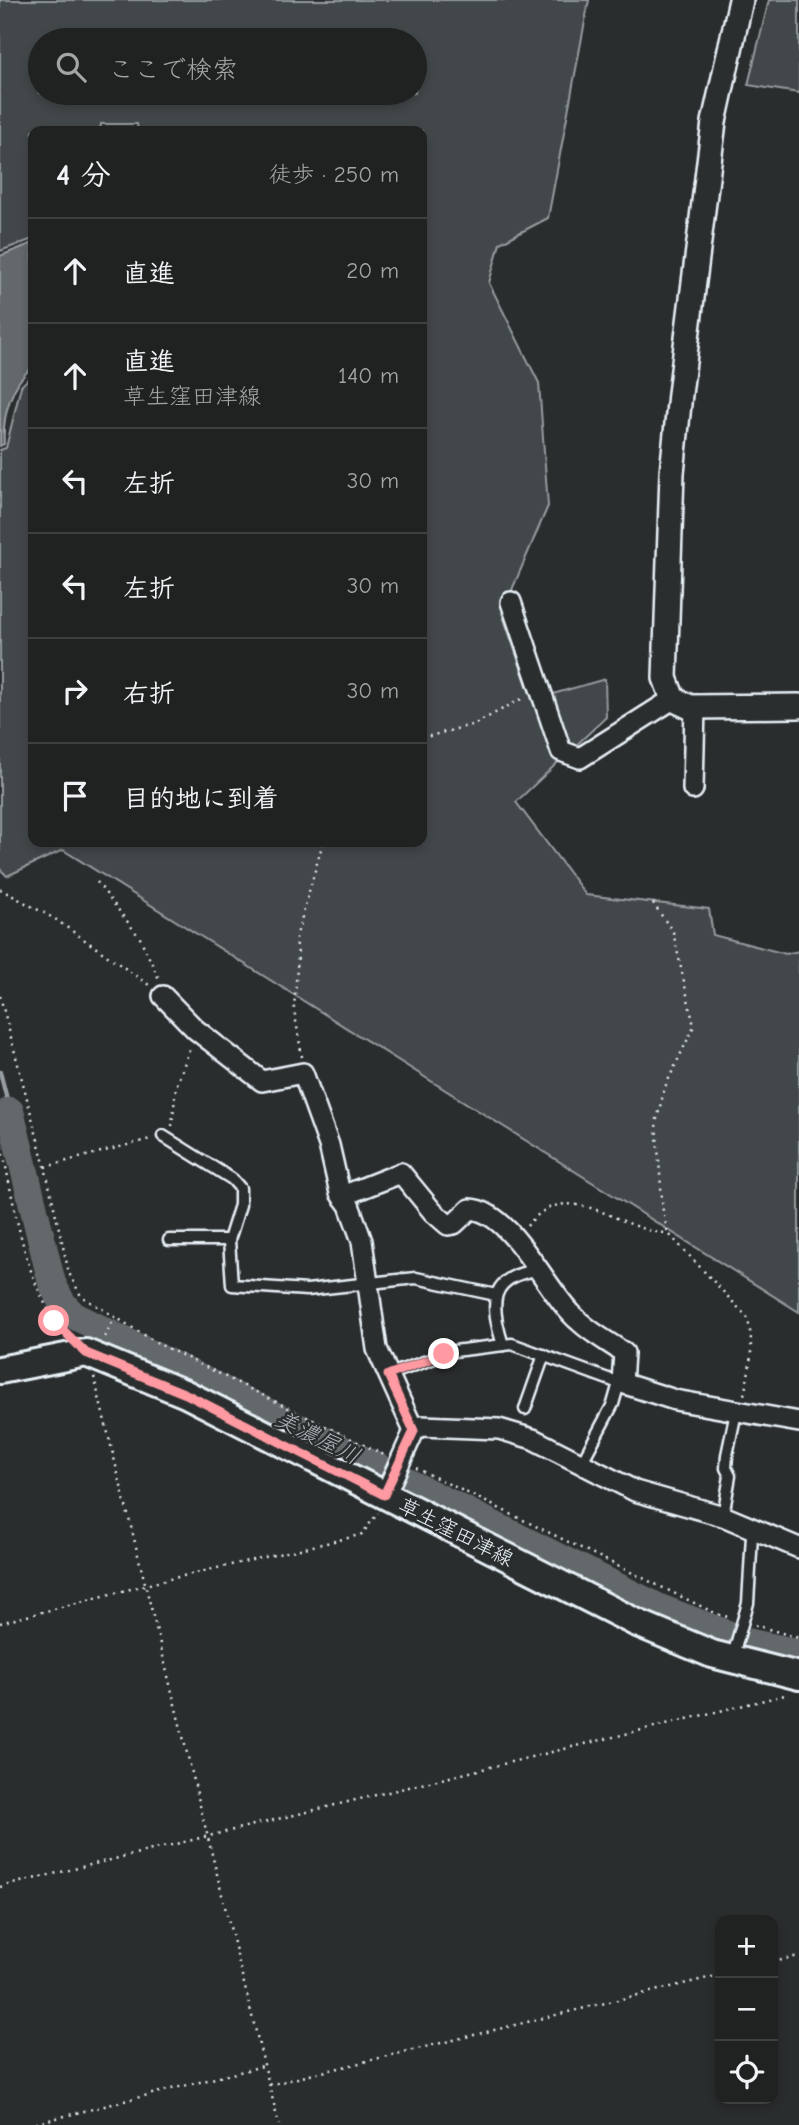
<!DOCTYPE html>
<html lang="ja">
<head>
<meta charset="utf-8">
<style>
  :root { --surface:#202222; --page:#282a2a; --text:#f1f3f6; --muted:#a2a4a5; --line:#3d3f40 }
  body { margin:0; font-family:"Comic Neue","Klee One",sans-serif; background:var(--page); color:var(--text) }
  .controls { position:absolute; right:21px; bottom:21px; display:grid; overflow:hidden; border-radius:14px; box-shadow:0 4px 10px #0003 }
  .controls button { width:63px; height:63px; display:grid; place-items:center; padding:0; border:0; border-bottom:2px solid var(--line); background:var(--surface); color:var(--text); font:35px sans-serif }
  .stop { position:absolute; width:21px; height:21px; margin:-16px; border:5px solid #ff9aa2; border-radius:50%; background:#fff }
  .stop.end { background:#ff9aa2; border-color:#fff; box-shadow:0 2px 7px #0008 }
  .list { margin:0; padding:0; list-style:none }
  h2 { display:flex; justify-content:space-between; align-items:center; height:91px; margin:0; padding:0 28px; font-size:30px }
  h2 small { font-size:23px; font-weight:400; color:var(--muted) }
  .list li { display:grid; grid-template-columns:46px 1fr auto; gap:21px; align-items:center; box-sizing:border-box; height:105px; padding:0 28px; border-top:2px solid var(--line) }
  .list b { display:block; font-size:26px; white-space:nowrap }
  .list p { margin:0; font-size:23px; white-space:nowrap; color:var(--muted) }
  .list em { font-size:23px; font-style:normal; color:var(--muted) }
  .icon { flex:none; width:38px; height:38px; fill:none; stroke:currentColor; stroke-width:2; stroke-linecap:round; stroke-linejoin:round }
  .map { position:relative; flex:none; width:799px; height:2125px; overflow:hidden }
  .search { position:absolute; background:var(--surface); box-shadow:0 4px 10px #0003; left:28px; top:28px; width:399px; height:77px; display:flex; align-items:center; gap:18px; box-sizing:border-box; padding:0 24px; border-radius:38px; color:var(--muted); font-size:26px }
  .panel { position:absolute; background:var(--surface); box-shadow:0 4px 10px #0003; left:28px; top:126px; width:399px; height:721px; border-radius:14px }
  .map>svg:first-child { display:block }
  .green { fill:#424648; stroke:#959ca0; stroke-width:2; fill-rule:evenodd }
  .water { fill:#63686b; stroke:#989fa3; stroke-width:2 }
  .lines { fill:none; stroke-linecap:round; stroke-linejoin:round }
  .stream { stroke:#989fa3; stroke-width:4.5 }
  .river { stroke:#63686b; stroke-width:28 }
  .service-casing { stroke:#e8f1f8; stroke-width:15 }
  .minor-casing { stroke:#e8f1f8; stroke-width:24 }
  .tertiary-casing { stroke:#e8f1f8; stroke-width:28 }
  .secondary-casing { stroke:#e8f1f8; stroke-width:32 }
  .path { stroke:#e8f1f8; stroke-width:2.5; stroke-dasharray:2 5; stroke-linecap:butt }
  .service { stroke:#2a2d2e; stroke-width:10 }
  .minor { stroke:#2a2d2e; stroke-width:19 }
  .tertiary { stroke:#2a2d2e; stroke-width:23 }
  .secondary { stroke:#2a2d2e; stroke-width:26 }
  .route { stroke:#ff9aa2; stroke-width:9 }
  .labels { text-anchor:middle; stroke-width:5; stroke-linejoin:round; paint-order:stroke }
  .street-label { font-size:21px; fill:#e8f1f8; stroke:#2a2d2e }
  .water-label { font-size:23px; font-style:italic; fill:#acb3b9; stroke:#2a2d2e }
</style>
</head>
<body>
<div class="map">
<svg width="799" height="2125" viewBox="0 0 799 2125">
  <rect width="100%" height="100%" fill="#2a2d2e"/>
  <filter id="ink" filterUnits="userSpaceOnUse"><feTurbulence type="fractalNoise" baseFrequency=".0143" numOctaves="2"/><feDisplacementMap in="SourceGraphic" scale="14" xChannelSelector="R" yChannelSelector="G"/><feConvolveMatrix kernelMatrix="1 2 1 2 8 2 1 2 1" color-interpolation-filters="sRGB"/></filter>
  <g filter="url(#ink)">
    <g class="green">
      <path d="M 0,0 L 589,0 L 548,218 L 500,243 L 489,283 L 539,383 L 548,506 L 502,613 L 532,700 L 605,679 L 606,717 L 516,802 L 586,895 L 709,909 L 713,935 L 786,954 L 799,951 L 799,1312 L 63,850 L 7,876 L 0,869 L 0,450 L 6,448 L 21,386 L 33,374 L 33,842 L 422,842 L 422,131 L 138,131 L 137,124 L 101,124 L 100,131 L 33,131 L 33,239 L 0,251 ZM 40,40 L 415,40 L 415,93 L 40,93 Z"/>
      <path d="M 769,0 L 799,0 L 799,93 L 748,85 Z"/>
    </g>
    <path class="water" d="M 33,243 L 33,367 C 11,383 2,417 4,444 L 0,446 L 0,256 Z"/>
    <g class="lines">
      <path class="stream" d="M 0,1072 L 10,1111 L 3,1113"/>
      <path class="river" d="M 10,1111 L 52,1283 L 62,1303 L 73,1315 L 660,1608 L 751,1643 L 799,1653"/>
      <g class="service-casing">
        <g id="service">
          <path d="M 163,1136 L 232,1179 L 240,1188 L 240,1205 L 229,1240 L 232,1285 L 307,1290 L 416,1278 L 496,1295"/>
          <path d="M 169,1240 L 229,1240"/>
          <path d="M 503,1345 C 490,1304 488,1277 537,1270"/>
          <path d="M 388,1375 L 454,1351 L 512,1344 L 619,1383"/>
          <path d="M 525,1409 L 544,1355"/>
          <path d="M 582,1462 L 613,1404 L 619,1383 L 622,1383"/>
          <path d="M 723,1516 L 730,1476 L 726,1468 L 727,1455 L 736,1412"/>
          <path d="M 732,1659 L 748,1603 L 752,1535 L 756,1530"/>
        </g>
      </g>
      <g class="minor-casing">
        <g id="minor">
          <path d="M 511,602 L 561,751 L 580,758 L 673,699"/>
          <path d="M 693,789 L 695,707"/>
          <path d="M 163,996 L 195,1029 L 262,1081 L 303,1073 L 329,1145 L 340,1193 L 349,1205 L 362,1241 L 377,1349 L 414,1431"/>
          <path d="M 342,1196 L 401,1173 L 433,1212 L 448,1225 L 454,1224 L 470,1209 C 513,1211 548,1296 580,1322 C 593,1334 610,1343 624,1353 L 622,1383 L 675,1400 L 799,1422"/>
          <path d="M 385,1495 L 414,1431 L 421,1426 L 499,1429 L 533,1439 L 635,1491 L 723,1516 L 799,1548"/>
        </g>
      </g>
      <g class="tertiary-casing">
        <path id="tertiary" d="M 741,0 L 714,122 L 680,394 L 672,473 L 665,678 L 673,699 L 690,707 L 799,706"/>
      </g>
      <g class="secondary-casing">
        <path id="secondary" d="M 0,1370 L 86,1353 L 186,1394 L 635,1622 L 712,1654 L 799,1676"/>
      </g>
      <g class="path">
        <path d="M 422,738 L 475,724 L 525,697"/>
        <path d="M 97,882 L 140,938 L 159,979"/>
        <path d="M 0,889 L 55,919 L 149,985"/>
        <path d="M 653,903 L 673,932 L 694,1026 L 665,1087 L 656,1123 L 663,1212 L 668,1233 L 747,1317 C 755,1344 750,1368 744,1395"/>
        <path d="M 0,996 L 45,1167 L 69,1273 L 81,1296 L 159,1344 L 384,1455"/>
        <path d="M 302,1057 L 294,1009 L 298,954 L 296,938 L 323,842"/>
        <path d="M 172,1126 L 176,1087 L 190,1048"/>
        <path d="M 0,1140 C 15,1202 23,1288 67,1335"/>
        <path d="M 45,1167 L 150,1139"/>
        <path d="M 527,1226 C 569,1173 621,1233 668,1233"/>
        <path d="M 105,1337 L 114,1318"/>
        <path d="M 94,1377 L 279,2125"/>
        <path d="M 416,1468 L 717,1614 L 732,1618"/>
        <path d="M 0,1623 L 161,1581 L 352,1537 L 362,1534 L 378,1513"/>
        <path d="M 755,1625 L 799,1638"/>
        <path d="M 0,1887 L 785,1695"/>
        <path d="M 773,1962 L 799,1956"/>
        <path d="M 269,2085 L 720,1975"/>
        <path d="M 29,2125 L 263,2066"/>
      </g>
      <use href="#service" class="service"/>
      <use href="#minor" class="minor"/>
      <use href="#tertiary" class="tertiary"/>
      <use href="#secondary" class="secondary"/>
    </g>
  </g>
  <g class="lines" filter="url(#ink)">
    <path class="route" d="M 54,1321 L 86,1353 L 186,1394 L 384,1495 L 414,1431 L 388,1375 L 444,1354"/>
  </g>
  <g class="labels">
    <g class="street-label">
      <text transform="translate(456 1532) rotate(27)" y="7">草生窪田津線</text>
    </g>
    <g class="water-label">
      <text transform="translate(318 1437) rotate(27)" y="8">美濃屋川</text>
    </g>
  </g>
</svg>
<div class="controls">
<button>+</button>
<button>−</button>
<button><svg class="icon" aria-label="locate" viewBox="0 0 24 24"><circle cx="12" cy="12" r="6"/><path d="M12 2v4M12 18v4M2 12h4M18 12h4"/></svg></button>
</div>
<div class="stop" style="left:54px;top:1321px"></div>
<div class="stop end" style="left:444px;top:1354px"></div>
<div class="search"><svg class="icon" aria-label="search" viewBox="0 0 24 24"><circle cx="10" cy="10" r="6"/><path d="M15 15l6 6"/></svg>ここで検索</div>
<section class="panel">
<h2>4 分<small>徒歩 · 250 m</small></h2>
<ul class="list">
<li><svg class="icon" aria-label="ahead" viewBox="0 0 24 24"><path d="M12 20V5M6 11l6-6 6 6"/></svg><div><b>直進</b></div><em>20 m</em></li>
<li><svg class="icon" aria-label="ahead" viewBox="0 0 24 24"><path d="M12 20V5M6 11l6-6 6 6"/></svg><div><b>直進</b><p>草生窪田津線</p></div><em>140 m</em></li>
<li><svg class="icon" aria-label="left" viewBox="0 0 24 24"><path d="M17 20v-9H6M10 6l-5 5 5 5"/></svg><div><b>左折</b></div><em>30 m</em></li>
<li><svg class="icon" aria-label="left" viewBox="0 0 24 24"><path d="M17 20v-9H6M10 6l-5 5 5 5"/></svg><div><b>左折</b></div><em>30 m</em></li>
<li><svg class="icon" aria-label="right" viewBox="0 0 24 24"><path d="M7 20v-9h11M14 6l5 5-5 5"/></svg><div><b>右折</b></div><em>30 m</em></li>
<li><svg class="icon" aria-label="arrive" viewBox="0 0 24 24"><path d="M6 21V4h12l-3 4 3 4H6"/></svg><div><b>目的地に到着</b></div></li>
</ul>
</section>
</div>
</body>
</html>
